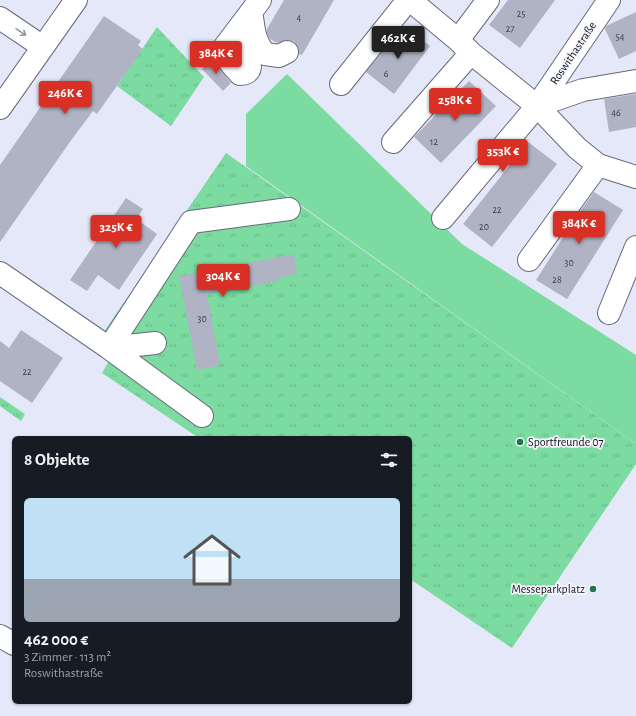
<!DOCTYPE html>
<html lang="de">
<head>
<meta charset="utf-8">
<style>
	body { margin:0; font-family:"Alegreya Sans",sans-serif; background:#242831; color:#f1f3f6; height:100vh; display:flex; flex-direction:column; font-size:15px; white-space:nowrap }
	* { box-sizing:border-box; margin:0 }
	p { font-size:13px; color:#9ea1a6 }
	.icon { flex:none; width:22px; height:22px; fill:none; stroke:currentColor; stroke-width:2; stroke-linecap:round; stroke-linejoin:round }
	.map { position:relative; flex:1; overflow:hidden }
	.side { position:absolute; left:12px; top:436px; width:400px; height:268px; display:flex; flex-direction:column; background:#171b24; border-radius:6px; box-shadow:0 1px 3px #0004 }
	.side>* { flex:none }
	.price { position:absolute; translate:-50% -34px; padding:0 9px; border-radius:4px; background:#d93025; color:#fff; font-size:13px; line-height:26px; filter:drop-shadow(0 1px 2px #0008) }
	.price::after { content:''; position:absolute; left:50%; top:24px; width:12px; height:9px; margin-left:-6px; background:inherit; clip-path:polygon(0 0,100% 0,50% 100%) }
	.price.active { background:#222; color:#fff }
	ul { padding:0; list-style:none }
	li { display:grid; align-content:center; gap:8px; height:212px; padding:0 12px }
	li span { display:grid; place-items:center; height:124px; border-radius:6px; color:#555 }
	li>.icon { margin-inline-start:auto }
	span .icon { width:72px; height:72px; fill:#fffc; stroke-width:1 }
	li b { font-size:17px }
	h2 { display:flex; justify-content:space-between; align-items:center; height:48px; padding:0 12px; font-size:17px }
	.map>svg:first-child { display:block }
</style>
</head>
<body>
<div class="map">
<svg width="636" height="716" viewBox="0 0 636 716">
	<defs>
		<pattern id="park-tufts" width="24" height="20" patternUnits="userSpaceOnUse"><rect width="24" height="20" fill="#7bdba0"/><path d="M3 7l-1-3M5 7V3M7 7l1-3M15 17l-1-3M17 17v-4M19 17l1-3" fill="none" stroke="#69bb89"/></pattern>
	</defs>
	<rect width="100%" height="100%" fill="#e5e8f9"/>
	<!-- grass -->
	<path fill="#7bdba0" d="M287 74 462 244 636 355V444L246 166V114Z"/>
	<!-- park -->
	<path fill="url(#park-tufts)" d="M157 27 204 77 171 126 117 86Z
		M226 153 636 444V464L512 648 410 579V438H199L102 373 110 359 99 339Z
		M0 397 25 414 21 421 0 406Z"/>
	<!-- building -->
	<path fill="#b0b3c3" d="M284 0H334L302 55 299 54 298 47 294 41 287 40 277 43 270 39 267 33V29Z
		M508 0H555L520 48 489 25Z
		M636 12V51L619 59 605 29 606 26Z
		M104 16 141 41 138 45 143 49 97 114 93 111 72 139 0 242V165Z
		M403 26 430 46 394 94 366 72Z
		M213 58 220 70 231 83 223 91 202 69Z
		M469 81 496 106 441 163 414 137Z
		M636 94V127L609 132 604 99Z
		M528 142 557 164 492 247 463 224Z
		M594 192 623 210 567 299 536 280 576 217Z
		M126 198 143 209 136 219 157 234 119 290 98 275 87 291 70 280Z
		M294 254 297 274 277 278 278 281 207 294 220 365 197 370 179 276Z
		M21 330 63 358 32 403 0 381V341L9 348Z"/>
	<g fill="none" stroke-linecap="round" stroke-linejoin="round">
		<!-- minor casing -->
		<g stroke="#676a78" stroke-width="24">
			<path id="minor" d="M410 0 458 40 471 53 537 106 577 148 598 165 636 177
				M252 17C254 32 255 42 265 54L279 56 287 52
				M0 18 43 47
				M241 26C242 35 241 48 244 56 246 60 250 62 250 67 249 73 244 74 240 74 233 66 226 60 223 49L260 0
				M458 40 488 0
				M341 84 408 0
				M537 106 583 90 636 81
				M0 108 76 0
				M393 142 471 53
				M443 218 537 106 609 0
				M529 260 598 165
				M0 273 109 348 202 416
				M609 313 636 247
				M109 348 191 222 289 209
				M109 348 155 343
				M0 636 14 644"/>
		</g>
		<!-- minor -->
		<use href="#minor" stroke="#fff" stroke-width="22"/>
	</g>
	<!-- one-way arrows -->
	<defs><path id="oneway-shaft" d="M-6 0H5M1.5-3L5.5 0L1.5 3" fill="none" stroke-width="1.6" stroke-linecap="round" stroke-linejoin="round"/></defs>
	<use stroke="#949597" href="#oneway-shaft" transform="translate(21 32) rotate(34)"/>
	<!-- markers -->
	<g fill="#207548" stroke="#f5f6fd" stroke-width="1.5">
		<circle cx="520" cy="442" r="4"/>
		<circle cx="593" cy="589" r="4"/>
	</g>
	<g text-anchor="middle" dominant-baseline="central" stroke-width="3.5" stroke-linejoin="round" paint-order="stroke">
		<!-- number labels -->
		<g font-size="10" fill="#393b43">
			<text x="521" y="14">25</text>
			<text x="299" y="18">4</text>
			<text x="510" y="29">27</text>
			<text x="620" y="37">54</text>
			<text x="386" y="74">6</text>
			<text x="616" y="113">46</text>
			<text x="434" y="142">12</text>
			<text x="497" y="210">22</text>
			<text x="484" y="227">20</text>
			<text x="569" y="263">30</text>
			<text x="557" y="280">28</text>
			<text x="202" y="319">30</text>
			<text x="27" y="372">22</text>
		</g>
		<!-- street labels -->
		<g font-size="12" fill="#111318" stroke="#f5f6fd">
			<text transform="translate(573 53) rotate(-56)">Roswithastraße</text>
		</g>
		<!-- poi labels -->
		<g font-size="12" fill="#111318" stroke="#f5f6fd" text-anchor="start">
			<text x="528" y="442">Sportfreunde 07</text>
			<text x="585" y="589" text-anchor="end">Messeparkplatz</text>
		</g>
	</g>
</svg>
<b class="price active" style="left:398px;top:60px">462K €</b>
<b class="price" style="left:216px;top:75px">384K €</b>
<b class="price" style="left:65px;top:115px">246K €</b>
<b class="price" style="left:455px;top:122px">258K €</b>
<b class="price" style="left:503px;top:173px">353K €</b>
<b class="price" style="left:579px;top:245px">384K €</b>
<b class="price" style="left:116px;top:249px">325K €</b>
<b class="price" style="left:223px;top:298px">304K €</b>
<section class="side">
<h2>8 Objekte<svg class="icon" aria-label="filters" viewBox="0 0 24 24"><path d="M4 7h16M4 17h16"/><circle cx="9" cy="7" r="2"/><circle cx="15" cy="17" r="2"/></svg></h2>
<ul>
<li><span style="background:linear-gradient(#bfe0f5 65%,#9aa5b1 0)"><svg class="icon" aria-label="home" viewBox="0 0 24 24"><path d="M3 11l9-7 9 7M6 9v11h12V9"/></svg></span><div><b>462 000 €</b><p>3 Zimmer · 113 m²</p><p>Roswithastraße</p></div></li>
</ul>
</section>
</div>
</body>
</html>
